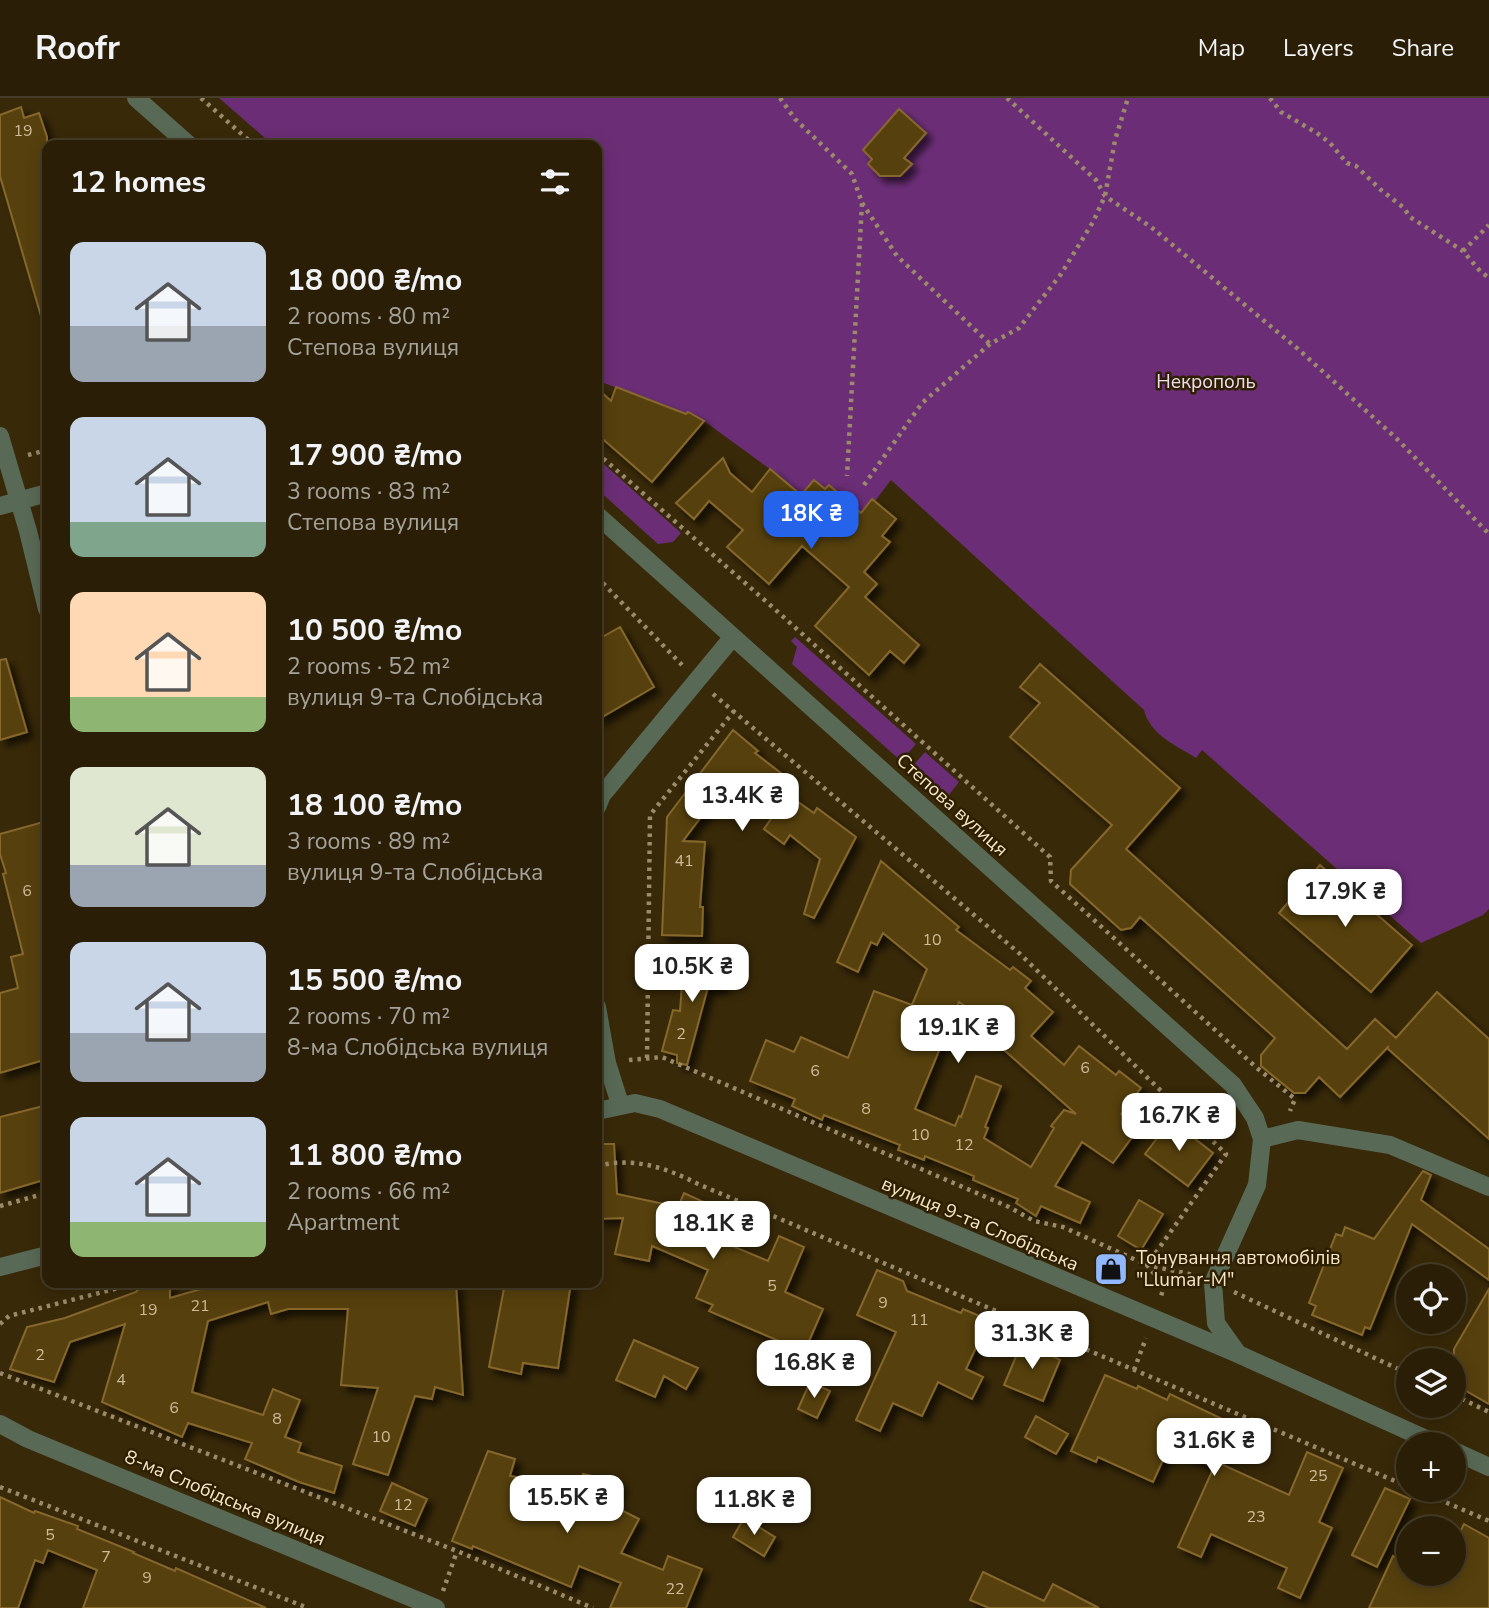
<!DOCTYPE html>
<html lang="en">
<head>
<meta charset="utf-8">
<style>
	body { margin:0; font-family:"Nunito Sans",sans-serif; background:#322710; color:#f1f3f6; height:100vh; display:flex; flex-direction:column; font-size:26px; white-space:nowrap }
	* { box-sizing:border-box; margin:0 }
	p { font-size:23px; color:#a5a29b }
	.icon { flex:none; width:38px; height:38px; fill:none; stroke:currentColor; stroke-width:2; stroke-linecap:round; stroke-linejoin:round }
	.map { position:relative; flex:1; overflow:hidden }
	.drawer { position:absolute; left:42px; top:42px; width:560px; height:1148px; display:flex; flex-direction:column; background:#2a1f06; border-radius:14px; box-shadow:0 4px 18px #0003,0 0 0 2px #463d28 }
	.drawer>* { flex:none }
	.controls { position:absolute; left:1396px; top:1166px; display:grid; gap:14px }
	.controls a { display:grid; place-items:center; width:70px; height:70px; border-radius:50%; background:#2a1f06; box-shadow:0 4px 18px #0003,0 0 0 2px #463d28; font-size:35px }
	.price { position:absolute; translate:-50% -60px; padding:0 16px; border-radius:14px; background:#fff; color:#222; font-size:23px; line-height:46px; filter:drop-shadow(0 2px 4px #0008) }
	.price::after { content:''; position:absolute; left:50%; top:42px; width:21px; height:16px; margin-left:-10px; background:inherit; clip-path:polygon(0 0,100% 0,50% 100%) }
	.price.selected { background:#2563eb; color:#fff }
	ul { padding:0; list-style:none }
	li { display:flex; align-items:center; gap:21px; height:175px; padding:0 28px }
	li span { display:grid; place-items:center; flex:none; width:196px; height:140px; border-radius:14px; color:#555 }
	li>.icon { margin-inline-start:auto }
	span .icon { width:84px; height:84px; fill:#fffc; stroke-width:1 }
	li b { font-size:30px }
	h2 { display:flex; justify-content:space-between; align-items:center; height:84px; padding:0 28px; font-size:30px }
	header { display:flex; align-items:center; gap:42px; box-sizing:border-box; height:98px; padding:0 35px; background:#2a1f06; border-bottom:2px solid #463d28 }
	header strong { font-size:33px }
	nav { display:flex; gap:38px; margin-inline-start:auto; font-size:24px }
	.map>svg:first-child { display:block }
</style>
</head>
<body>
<header>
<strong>Roofr</strong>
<nav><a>Map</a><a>Layers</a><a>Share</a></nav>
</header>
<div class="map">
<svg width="1489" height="1510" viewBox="0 0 1489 1510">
	<defs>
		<filter id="shadow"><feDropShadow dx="6" dy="6" stdDeviation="3.5" flood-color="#0009"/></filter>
	</defs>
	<rect width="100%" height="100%" fill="#382908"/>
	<!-- green -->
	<path fill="#6b2e76" d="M219 0H1489V811L1483 817 1421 845 1202 652 1196 660C1176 647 1150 637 1144 612L891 382 875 403 872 401 860 415 829 387 783 419 770 371 704 323 688 314 686 316 604 285 597 294V47H273Z
		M597 360 681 435 673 444 658 446 597 391Z
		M795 539 916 646 901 663 792 566 797 549 791 543Z
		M925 654 959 684 945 702 910 671Z"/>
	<!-- building -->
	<path fill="#574011" stroke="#86672c" stroke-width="2" fill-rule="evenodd" filter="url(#shadow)" d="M21 9 24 20 39 15 47 39V217L41 218 0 78V17Z
		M899 11 926 35 904 60 912 66 900 78H880L868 66 872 61 863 52Z
		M616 289 686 316 688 314 704 323 652 384 597 336V290L611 303Z
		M723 360 730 375 752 394 770 371 801 397 814 382 825 391 829 387 861 415 872 401 896 421 882 438 890 444 864 474 877 486 865 499 919 547 904 565 890 553 869 577 815 528 849 489 802 448 769 486 727 449 743 432 709 403 694 421 676 405Z
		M620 529 654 589 597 622V542Z
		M6 561 27 634 0 642V562Z
		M1040 566 1180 690 1126 751 1347 951 1375 921 1396 940 1437 894 1489 941V1041L1387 950 1389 948 1340 999 1319 979 1305 995H1294L1261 968V957L1275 940 1140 819 1131 830 1121 832 1070 786 1071 772 1112 727 1010 639 1040 605 1020 589Z
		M733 632 758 653 755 655 786 679 778 690 814 715 817 710 856 739 814 820 804 816 820 761 790 737 784 746 764 731 775 715 732 683 722 696 720 694 683 743 705 744 700 809H703L702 838 662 837 667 719Z
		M47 723V961L0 975V895L18 890 11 859 23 856 3 776 6 775 0 756V736Z
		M881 763 959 829 956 832 1010 872 1013 869 1031 883 1025 890 1053 914 1031 938 1064 967 1079 948 1116 977 1119 973 1141 990 1121 1016 1139 1030 1113 1065 1082 1044 1055 1088 1090 1104 1080 1125 1041 1108 1036 1118 1016 1105 1018 1101 973 1082 974 1078 925 1058 924 1062 898 1052 900 1047 824 1017 822 1022 792 1008 795 1001 750 983 766 942 794 954 801 939 848 960 874 893 912 907 927 871 883 835 877 847 871 844 858 874 837 864ZM959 904 1002 935 995 944 1076 1016 1064 1012 1051 1028 1054 1030 1031 1069 984 1040 988 1030 985 1029 1001 988 976 978 961 1019 959 1018 955 1028 915 1011Z
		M1320 767 1412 847 1371 894 1279 815Z
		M684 858 723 860 721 890 708 889 687 967 677 965V957L662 953 673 912 680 913Z
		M47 1007V1081L0 1095V1019Z
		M1171 1022 1213 1055 1188 1088 1145 1056Z
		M597 1046H614L617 1096 678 1109 684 1095 719 1111 715 1121 721 1124 713 1140 768 1163 779 1138 804 1149 785 1194 823 1211 799 1266 773 1255 779 1243 709 1213 713 1207 696 1200 708 1172 652 1148 649 1163 615 1156 623 1120 597 1121Z
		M1423 1073 1431 1077 1421 1102 1489 1151V1182L1412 1126 1370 1231 1365 1229 1362 1237 1312 1217 1316 1208 1309 1205 1336 1136 1342 1138 1345 1129 1374 1141Z
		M1139 1102 1163 1116 1141 1152 1118 1138Z
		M877 1172 903 1183 907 1193 961 1215 963 1211 989 1222 966 1271 983 1279 972 1301 938 1284 922 1318 893 1305 880 1333 856 1322 896 1234 857 1217Z
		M222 1185H456L463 1297 435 1289 432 1301 415 1298 388 1377 353 1366 378 1290 341 1287 348 1211H288L271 1216 268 1204 208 1223 192 1294 263 1317 273 1291 300 1302 285 1339 301 1345 298 1354 342 1368 334 1395 299 1384 245 1361 252 1345 188 1325 182 1339 102 1304 125 1226 70 1244 54 1284 10 1271 27 1229 65 1220 136 1194 141 1188 170 1187V1200Z
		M505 1185 544 1190 545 1185H571L558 1270 523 1265 521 1276 489 1269Z
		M1489 1191V1306L1454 1286V1251Z
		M634 1242 698 1270 686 1291 664 1278 655 1299 616 1282Z
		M1023 1242 1060 1262 1043 1303 1004 1287Z
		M1105 1277 1137 1291 1138 1288 1167 1302 1170 1296 1237 1328 1221 1366 1289 1397 1307 1354 1343 1370 1319 1424 1332 1430 1300 1500 1278 1490 1287 1470 1211 1436 1201 1459 1178 1449 1214 1369 1169 1349 1153 1384 1098 1359 1096 1364 1071 1353Z
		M810 1284 830 1293 817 1320 798 1311Z
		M1036 1318 1068 1336 1056 1356 1025 1339Z
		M488 1353 515 1361 510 1378 581 1390 583 1376 620 1384 615 1409 639 1421 621 1455 663 1472 668 1458 702 1471 686 1510H610L621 1485 579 1468 571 1489 473 1448 472 1451 452 1443Z
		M392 1385 427 1401 415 1428 380 1413Z
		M1385 1390 1410 1401 1377 1469 1352 1457Z
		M0 1399 34 1415 35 1413 78 1428 77 1431 134 1454 133 1455 175 1473 176 1470 266 1510H83L97 1472 48 1452 43 1465 35 1462 18 1510H0Z
		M744 1420 775 1439 764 1458 733 1439Z
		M1464 1426 1489 1440V1510H1369L1393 1458 1409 1465V1475H1454V1445Z
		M983 1474 1044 1503 1053 1486 1099 1510H989L970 1502Z"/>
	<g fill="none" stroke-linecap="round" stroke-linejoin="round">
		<!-- path -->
		<path stroke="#9b8b6c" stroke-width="4.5" stroke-dasharray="3.5 5" stroke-linecap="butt" d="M201 0 254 47
			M780 0 795 21 852 76 862 105 847 378
			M1007 0 1096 82 1105 98 1151 129 1298 251 1397 341 1489 436
			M1270 0 1281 14 1317 35 1330 45 1347 65 1356 68 1381 92 1404 110 1410 119 1463 153 1480 173 1489 180
			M862 105 897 158 990 246
			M1463 153 1489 127
			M597 355 769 506 1050 759 1051 783 1257 970 1295 1001 1290 1013
			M28 357 47 352
			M864 387 922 305 990 246 1019 230 1061 176 1093 124 1105 98 1115 42 1128 0
			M597 479 682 567
			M713 596 1019 855 1226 1056 1147 1167 1194 1177
			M647 960 650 717 734 613
			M629 962 662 959 1009 1109 1034 1123 1063 1129 1147 1167 1164 1188 1160 1202
			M597 1068C633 1059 665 1069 698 1086L1409 1389
			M0 1108 47 1095
			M1234 1194 1409 1276
			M0 1226 9 1218 138 1185
			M1134 1272 1146 1240
			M0 1275 457 1453 593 1510
			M1454 1297 1489 1314
			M0 1389 308 1510
			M1415 1391 1489 1423
			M443 1493 457 1453"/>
		<!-- minor -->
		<path stroke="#586a56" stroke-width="18" d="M136 0 189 47
			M0 338 28 433 47 511
			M0 408 47 395
			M597 417 1233 987 1255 1020 1262 1041 1257 1087 1213 1185 1216 1225 1238 1256
			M597 709 602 697 732 540
			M597 909 607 965 620 1006
			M597 1013 635 1005 660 1011 1238 1256 1437 1346
			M1262 1041 1298 1032 1390 1047 1489 1089
			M0 1169 47 1157
			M0 1326 28 1341 436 1510
			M1454 1353 1489 1369"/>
	</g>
	<!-- icons -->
	<defs>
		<g id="shop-square" transform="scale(1.75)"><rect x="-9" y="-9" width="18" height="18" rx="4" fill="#91b8fd" stroke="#2e1f00"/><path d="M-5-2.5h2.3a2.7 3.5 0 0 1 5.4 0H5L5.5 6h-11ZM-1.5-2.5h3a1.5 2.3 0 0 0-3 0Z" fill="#111"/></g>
	</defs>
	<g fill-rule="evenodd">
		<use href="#shop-square" x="1111" y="1171"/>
	</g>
	<g text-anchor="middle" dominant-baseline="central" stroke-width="5" stroke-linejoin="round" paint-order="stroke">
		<!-- number labels -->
		<g font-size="16" fill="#cebc9a">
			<text x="23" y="33">19</text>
			<text x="684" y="763">41</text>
			<text x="27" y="793">6</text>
			<text x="932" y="842">10</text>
			<text x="681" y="936">2</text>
			<text x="1085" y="970">6</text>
			<text x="815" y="973">6</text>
			<text x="866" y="1011">8</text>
			<text x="920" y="1037">10</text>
			<text x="964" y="1047">12</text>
			<text x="772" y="1188">5</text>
			<text x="883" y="1205">9</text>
			<text x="200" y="1208">21</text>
			<text x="148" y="1212">19</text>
			<text x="919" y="1222">11</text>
			<text x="40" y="1257">2</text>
			<text x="121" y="1282">4</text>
			<text x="174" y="1310">6</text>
			<text x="277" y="1321">8</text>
			<text x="381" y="1339">10</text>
			<text x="1318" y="1378">25</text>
			<text x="403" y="1407">12</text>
			<text x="1256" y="1419">23</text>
			<text x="50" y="1437">5</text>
			<text x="106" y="1459">7</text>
			<text x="147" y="1480">9</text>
			<text x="675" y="1491">22</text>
		</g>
		<!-- park labels -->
		<g font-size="19" fill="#efdbf2" stroke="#2e1f00">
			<text x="1206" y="284">Некрополь</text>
		</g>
		<!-- street labels -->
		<g font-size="19" fill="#f6e5c8" stroke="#2e1f00">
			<text transform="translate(952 707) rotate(42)">Степова вулиця</text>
			<text transform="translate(980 1126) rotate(23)">вулиця 9-та Слобідська</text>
			<text transform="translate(225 1400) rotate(23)">8-ма Слобідська вулиця</text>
		</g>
		<!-- poi labels -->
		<g font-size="19" fill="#f6e5c8" stroke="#2e1f00" text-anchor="start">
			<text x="1136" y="1160">Тонування автомобілів<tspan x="1136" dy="22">"Llumar-M"</tspan></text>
		</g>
	</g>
</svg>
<div class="controls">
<a><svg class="icon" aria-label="locate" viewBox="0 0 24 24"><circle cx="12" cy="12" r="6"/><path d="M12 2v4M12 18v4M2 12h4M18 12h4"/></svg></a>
<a><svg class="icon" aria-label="layers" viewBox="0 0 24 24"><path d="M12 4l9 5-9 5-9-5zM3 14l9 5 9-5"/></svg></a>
<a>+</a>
<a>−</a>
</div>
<b class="price selected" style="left:811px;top:453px">18K ₴</b>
<b class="price" style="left:742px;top:735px">13.4K ₴</b>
<b class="price" style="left:1345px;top:831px">17.9K ₴</b>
<b class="price" style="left:692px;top:906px">10.5K ₴</b>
<b class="price" style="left:958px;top:967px">19.1K ₴</b>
<b class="price" style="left:1179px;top:1055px">16.7K ₴</b>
<b class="price" style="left:713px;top:1163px">18.1K ₴</b>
<b class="price" style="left:1032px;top:1273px">31.3K ₴</b>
<b class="price" style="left:814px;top:1302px">16.8K ₴</b>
<b class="price" style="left:1214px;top:1380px">31.6K ₴</b>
<b class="price" style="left:567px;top:1437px">15.5K ₴</b>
<b class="price" style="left:754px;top:1439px">11.8K ₴</b>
<section class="drawer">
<h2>12 homes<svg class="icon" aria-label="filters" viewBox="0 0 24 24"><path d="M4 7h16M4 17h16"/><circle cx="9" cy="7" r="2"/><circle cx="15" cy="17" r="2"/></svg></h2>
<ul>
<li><span style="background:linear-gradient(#c9d6e8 60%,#9aa5b1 0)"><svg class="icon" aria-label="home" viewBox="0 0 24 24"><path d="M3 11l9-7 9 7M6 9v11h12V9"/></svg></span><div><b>18 000 ₴/mo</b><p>2 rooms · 80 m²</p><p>Степова вулиця</p></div></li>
<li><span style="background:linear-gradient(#c9d6e8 75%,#7fa58c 0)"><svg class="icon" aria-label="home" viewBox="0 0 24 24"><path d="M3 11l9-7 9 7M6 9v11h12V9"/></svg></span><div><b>17 900 ₴/mo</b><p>3 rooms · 83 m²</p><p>Степова вулиця</p></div></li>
<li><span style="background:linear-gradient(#ffd9b3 75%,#8fb573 0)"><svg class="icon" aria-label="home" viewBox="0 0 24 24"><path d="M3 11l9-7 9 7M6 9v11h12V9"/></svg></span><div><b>10 500 ₴/mo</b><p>2 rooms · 52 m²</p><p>вулиця 9-та Слобідська</p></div></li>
<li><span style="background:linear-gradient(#dfe7d0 70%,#9aa5b1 0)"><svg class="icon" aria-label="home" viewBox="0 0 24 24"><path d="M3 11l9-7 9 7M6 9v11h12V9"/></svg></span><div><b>18 100 ₴/mo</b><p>3 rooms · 89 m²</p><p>вулиця 9-та Слобідська</p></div></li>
<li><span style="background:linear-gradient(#c9d6e8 65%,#9aa5b1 0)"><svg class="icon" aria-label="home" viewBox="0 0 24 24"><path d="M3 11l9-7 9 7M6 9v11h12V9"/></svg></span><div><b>15 500 ₴/mo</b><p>2 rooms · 70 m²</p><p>8-ма Слобідська вулиця</p></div></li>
<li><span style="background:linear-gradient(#c9d6e8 75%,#8fb573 0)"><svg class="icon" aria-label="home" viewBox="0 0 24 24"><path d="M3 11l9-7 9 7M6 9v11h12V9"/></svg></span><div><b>11 800 ₴/mo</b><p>2 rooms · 66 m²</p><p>Apartment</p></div></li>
</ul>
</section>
</div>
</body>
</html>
